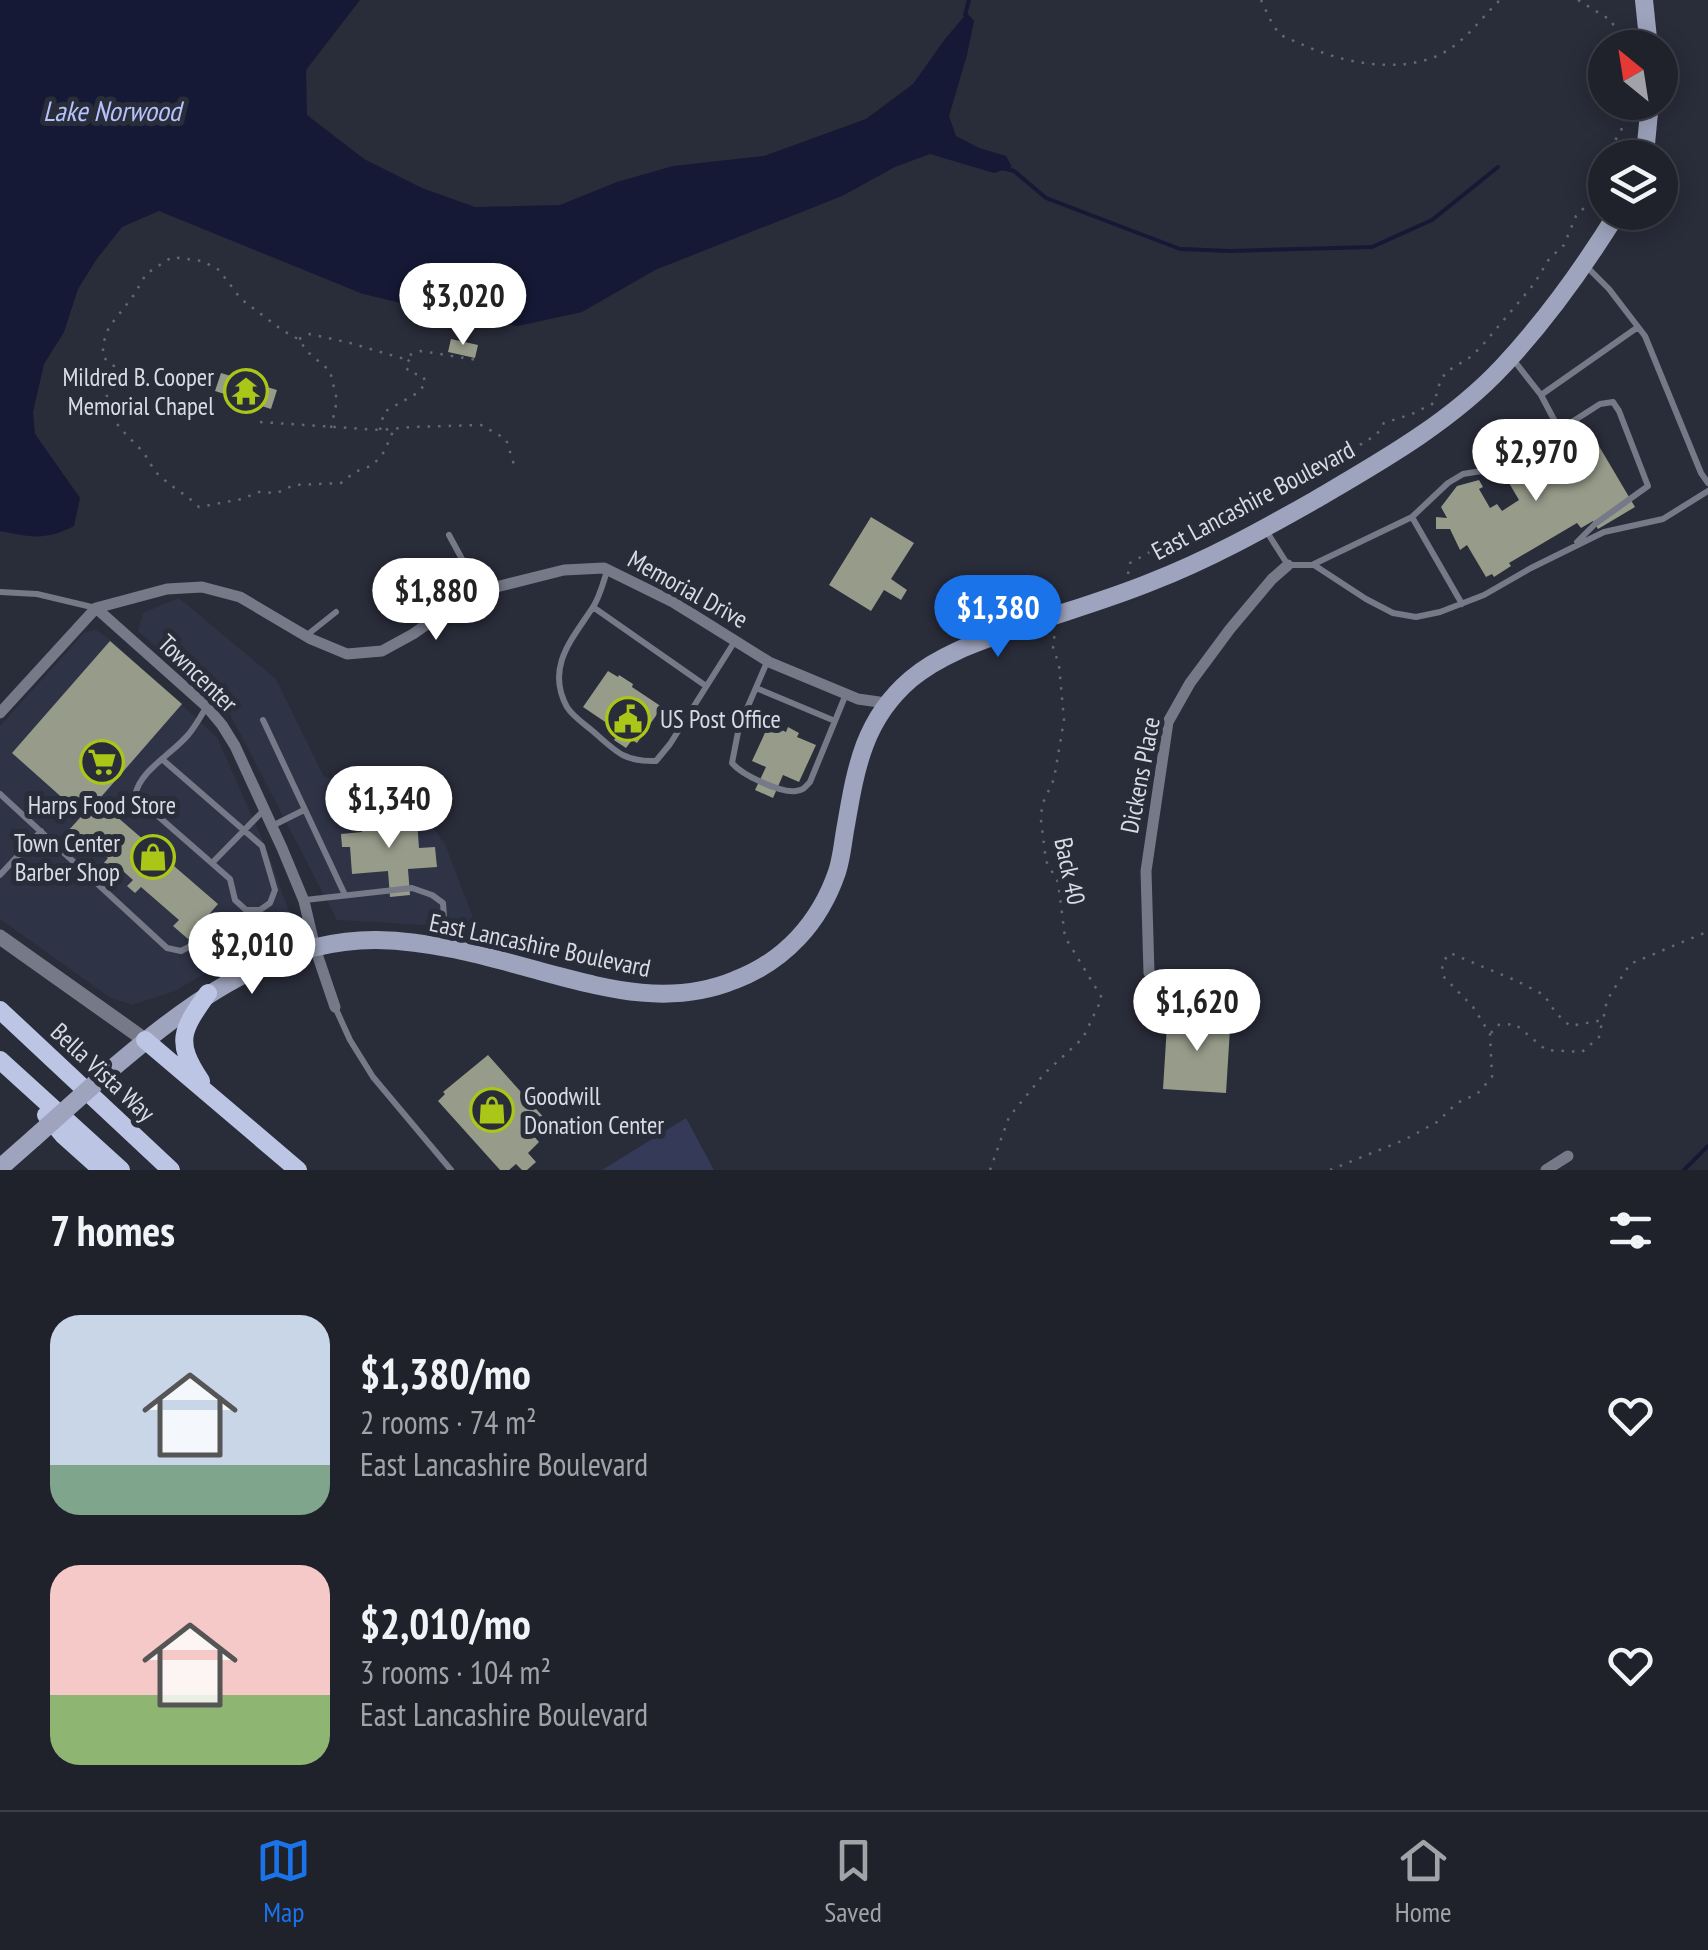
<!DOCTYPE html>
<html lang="en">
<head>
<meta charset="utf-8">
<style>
	body { margin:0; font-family:"PT Sans Narrow",sans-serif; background:#272933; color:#f1f3f6; height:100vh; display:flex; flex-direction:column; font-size:38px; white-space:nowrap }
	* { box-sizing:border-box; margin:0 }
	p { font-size:32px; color:#a1a3a9 }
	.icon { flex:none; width:55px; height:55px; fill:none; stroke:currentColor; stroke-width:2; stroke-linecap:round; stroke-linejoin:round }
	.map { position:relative; height:1170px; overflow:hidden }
	.sheet { display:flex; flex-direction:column; background:#1f212b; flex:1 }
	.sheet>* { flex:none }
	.needle { width:65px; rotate:330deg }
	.buttons { position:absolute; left:1588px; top:30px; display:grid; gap:20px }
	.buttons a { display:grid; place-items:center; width:90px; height:90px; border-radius:50%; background:#1f212b; box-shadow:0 5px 25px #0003,0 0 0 2px #3c3e47; font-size:50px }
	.price { position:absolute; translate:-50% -85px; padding:0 22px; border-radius:35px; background:#fff; color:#222; font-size:32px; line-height:65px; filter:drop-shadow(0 2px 5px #0008) }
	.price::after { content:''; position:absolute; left:50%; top:60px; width:30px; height:22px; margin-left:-15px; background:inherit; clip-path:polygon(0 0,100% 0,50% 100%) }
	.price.current { background:#1a73e8; color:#fff }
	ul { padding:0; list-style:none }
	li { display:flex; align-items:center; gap:30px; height:250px; padding:0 50px }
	li span { display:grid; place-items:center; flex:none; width:280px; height:200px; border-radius:30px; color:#555 }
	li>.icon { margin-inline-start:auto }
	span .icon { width:120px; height:120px; fill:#fffc; stroke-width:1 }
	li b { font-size:42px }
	h2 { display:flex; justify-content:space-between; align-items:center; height:120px; padding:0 50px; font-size:42px }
	.tabs { display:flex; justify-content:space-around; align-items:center; height:140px; border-top:2px solid #3c3e47; background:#1f212b; font-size:28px; color:#a1a3a9 }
	.tabs a { display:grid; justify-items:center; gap:5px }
	.tabs .current { color:#1a73e8 }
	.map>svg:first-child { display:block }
</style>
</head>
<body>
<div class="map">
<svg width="1708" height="1170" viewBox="0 0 1708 1170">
	<rect width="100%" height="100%" fill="#292c39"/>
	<!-- built -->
	<path fill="#2f3346" d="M179 598 276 679 324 777 403 787 445 844 477 928 337 920 231 716 209 692 138 631 143 613Z
		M95 629 113 642 217 737 267 850 296 931 254 945 175 991 132 1005 109 997 0 919V726L84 633Z"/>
	<!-- green -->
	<path fill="#343a58" d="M686 1118 714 1170H602Z"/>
	<!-- water -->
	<path fill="#151935" d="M0 0H360L306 70 307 115 364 159 422 188 475 207 560 205 617 182 673 166 764 156 866 119 913 84 945 39 967 13 974 21 967 55 949 116 956 136 979 148 1006 156 1012 167 994 173 930 154 895 167 842 196 655 270 582 312 518 326 465 318 363 294 159 211 122 227 96 260 78 289 64 332 44 364 33 412 35 434 80 498 74 526C45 541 31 537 0 531Z"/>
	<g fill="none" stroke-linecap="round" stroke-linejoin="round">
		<!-- stream -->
		<path stroke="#151935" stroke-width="4" d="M965 15 969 0
			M1002 168 1014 171 1046 198 1180 249 1230 251 1372 247 1432 220 1498 167
			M1684 1170 1708 1146"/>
	</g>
	<!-- building -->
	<path fill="#969b8a" d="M451 339 478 345 475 358 448 352Z
		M221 373 277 390 271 409 215 391Z
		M1593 436 1635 507 1598 529 1593 521 1581 528 1577 523 1509 563 1511 566 1494 577 1492 574 1486 577 1467 545 1460 550 1450 529H1436V517L1447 518 1441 507 1457 486 1479 480 1483 487 1479 489 1490 508 1497 504 1502 511 1519 500 1496 461 1507 455 1516 471 1556 447 1559 453 1570 440 1586 437 1588 439Z
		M871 517 914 543 891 579 907 590 901 600 884 590 871 611 829 585Z
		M110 641 182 704 101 797 104 800 101 803 218 904 188 939 173 926 179 920 141 887 135 893 127 886 133 880 114 863 109 870 103 864 108 858 85 838 81 842 68 831 87 810 81 805 76 810 12 753Z
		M608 671 618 677 619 675 633 684 632 687 662 707 637 743 632 740 626 748 614 740 620 732 583 707Z
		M769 724 786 732 788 727 799 733 797 737 816 745 799 782 783 775 773 798 755 790 766 767 752 761Z
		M399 815 400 821 417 820 419 848 435 847 437 867 408 869 410 895 390 897 388 871 352 874 350 847H342L341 834 362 832 361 819Z
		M1185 1006 1213 1007 1212 1028 1230 1029 1226 1093 1163 1089 1167 1025 1184 1026Z
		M488 1055 546 1120 531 1133 539 1142 528 1153 536 1162 527 1170H522L516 1164 509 1170H500L438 1101 445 1094 443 1092Z"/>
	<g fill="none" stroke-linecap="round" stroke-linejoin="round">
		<!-- path -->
		<path stroke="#656873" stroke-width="2.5" stroke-dasharray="2.5 8" stroke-linecap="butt" d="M1261 0C1266 10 1272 26 1280 34 1285 38 1295 41 1301 44 1341 62 1394 74 1437 56 1464 44 1479 20 1500 0
			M1578 0 1612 21 1620 48
			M1606 158C1609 146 1612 145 1618 136 1625 126 1624 114 1624 102
			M299 339 310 334 350 343 401 358 421 351 477 360
			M260 422 380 430 412 427 481 425 506 439 515 468
			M331 428 337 400 330 371 309 353 298 339 282 330 241 299 219 270 202 261 172 257 146 274 134 295 109 327 103 344V357L114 366C111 377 106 386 107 398 108 421 128 435 142 451 149 459 152 470 161 477 173 488 187 495 199 507L242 499 259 492 277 493 294 485 341 483 355 472 373 465 384 452 394 429
			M380 430 384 412 419 392 426 382 422 375 410 373 405 366 411 357
			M1128 574 1130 563 1168 542 1186 537 1223 512 1269 491 1279 480 1292 472 1314 463 1325 453 1362 444 1377 434 1384 423 1412 414 1434 403 1440 382 1446 372 1469 358 1481 347 1534 284 1549 259 1564 245 1576 216 1584 208 1594 205 1605 196
			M1491 1033 1497 1025 1515 1024 1546 1050 1582 1052 1599 1037 1602 1022
			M990 1170 1009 1117 1044 1074 1083 1038 1102 998 1065 937 1058 882 1046 861 1041 820 1042 805 1054 779 1064 720 1059 665 1052 644 1055 635 1060 631
			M1330 1170 1404 1140 1437 1122 1457 1103 1477 1094 1492 1077 1490 1034 1473 1007 1443 976 1442 963 1450 953 1517 981 1544 995 1556 1013 1570 1026 1603 1020 1607 1000 1630 964 1704 933 1708 929"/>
		<!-- service -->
		<path stroke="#757988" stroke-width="6" d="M1585 265 1609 289 1645 336 1701 473 1708 483
			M1512 358 1541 395 1638 327
			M1541 395 1560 431
			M1412 517 1448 483 1463 474 1500 468 1600 404 1613 402 1619 411 1648 486 1595 524 1577 542
			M1265 529 1288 565H1314L1366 599 1393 613 1416 617 1440 612 1484 595 1531 568 1604 532 1663 519 1708 491
			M449 535 462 559 474 595
			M1314 564 1412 517 1462 604
			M607 571C603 583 600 596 593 607 573 638 545 667 567 707 573 717 586 725 595 733 617 753 626 762 656 761L670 744 735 641
			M0 592 37 594 96 608
			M593 607 706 686
			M307 635 336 612
			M767 662 739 727 732 763C742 775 780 793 796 791 804 790 804 788 810 782L846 694
			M756 688 835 721
			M263 720 345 895
			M163 760 262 846 275 890 270 903 260 910H246L235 900 230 879 135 796C139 771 172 754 188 735 195 727 200 717 206 708
			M0 794 167 948 181 951 224 929 232 931 250 970
			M272 826 304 810
			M213 862 264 810
			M0 875 41 831
			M305 900 412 888 432 895 443 903 446 947
			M335 1007 350 1040 373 1077 451 1170
			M1147 1020 1149 973 1231 975"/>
		<!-- minor -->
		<path stroke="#757988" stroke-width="11" d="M96 608 207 707 222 725 235 746 282 848 304 901 315 948 335 1007
			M0 713 96 608 167 589 202 587 240 597 311 639 347 654 382 651 413 634 447 610 484 590 564 570 604 568 673 602 769 662 858 699 886 703
			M1149 973 1146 871 1168 722 1190 683 1230 629 1272 579 1288 565
			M1546 1170 1568 1156"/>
		<!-- tertiary -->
		<path stroke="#757988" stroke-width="15" d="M0 937 145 1040"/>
		<!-- secondary -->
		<path stroke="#9ea4bd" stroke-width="18" d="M1644 0 1649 48
			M1641 158 1646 144 1650 102
			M100 1079C178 1012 267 939 377 940 436 941 492 958 547 973 611 990 672 1006 735 980 785 961 820 922 837 872 842 857 843 840 846 825 856 767 864 719 911 679 941 654 978 642 1015 629 1060 613 1107 600 1151 582 1208 560 1262 530 1315 500 1380 462 1451 422 1503 366 1547 319 1584 267 1618 212
			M0 1168 34 1138"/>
		<!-- primary -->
		<path stroke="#bdc5e5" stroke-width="18" d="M0 1010 171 1170
			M145 1040 298 1170
			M0 1060 121 1170
			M201 1081C174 1041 182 1030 208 993
			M46 1115 63 1135 102 1170"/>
		<!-- secondary-bridge -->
		<path stroke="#9ea4bd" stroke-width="18" d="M34 1138 100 1079"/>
	</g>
	<!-- icons -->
	<defs>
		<g id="temple-ring" transform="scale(2.25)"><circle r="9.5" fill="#292c39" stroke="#aac718" stroke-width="1.5"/><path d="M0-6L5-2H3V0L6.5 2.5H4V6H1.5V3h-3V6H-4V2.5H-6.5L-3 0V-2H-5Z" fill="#aac718"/></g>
		<g id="civic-ring" transform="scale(2.25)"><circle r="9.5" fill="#292c39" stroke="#aac718" stroke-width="1.5"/><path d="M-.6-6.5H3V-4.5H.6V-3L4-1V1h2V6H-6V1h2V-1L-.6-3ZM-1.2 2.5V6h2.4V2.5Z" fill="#aac718"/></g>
		<g id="supermarket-ring" transform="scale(2.25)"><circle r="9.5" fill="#292c39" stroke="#aac718" stroke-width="1.5"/><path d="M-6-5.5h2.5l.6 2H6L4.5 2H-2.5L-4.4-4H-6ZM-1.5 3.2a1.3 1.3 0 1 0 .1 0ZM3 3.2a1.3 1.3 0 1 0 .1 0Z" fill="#aac718"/></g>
		<g id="shop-ring" transform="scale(2.25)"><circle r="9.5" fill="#292c39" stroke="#aac718" stroke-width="1.5"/><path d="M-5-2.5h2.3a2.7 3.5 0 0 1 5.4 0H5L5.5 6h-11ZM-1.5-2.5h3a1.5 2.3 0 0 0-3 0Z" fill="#aac718"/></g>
	</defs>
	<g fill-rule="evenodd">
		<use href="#temple-ring" x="246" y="391"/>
		<use href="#civic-ring" x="628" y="719"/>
		<use href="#supermarket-ring" x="102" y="762"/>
		<use href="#shop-ring" x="153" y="857"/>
		<use href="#shop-ring" x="492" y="1110"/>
	</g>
	<g text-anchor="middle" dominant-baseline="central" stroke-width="10" stroke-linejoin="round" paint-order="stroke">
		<!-- poi labels -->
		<g font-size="25" fill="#d9dbe3" stroke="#292c39" text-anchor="end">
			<text x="214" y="377">Mildred B. Cooper<tspan x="214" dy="29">Memorial Chapel</tspan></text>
			<text x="660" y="719" text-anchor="start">US Post Office</text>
			<text x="102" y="805" text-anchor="middle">Harps Food Store</text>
			<text x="120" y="843">Town Center<tspan x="120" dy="29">Barber Shop</tspan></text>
			<text x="524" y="1096" text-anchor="start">Goodwill<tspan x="524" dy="29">Donation Center</tspan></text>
		</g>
		<!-- street labels -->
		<g font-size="25" fill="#d9dbe3" stroke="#292c39">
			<text transform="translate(1253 500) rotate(-28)">East Lancashire Boulevard</text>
			<text transform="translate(688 589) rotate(29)">Memorial Drive</text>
			<text transform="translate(198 673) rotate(44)">Towncenter</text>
			<text transform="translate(1140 775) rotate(-79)">Dickens Place</text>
			<text transform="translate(1070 871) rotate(78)">Back 40</text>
			<text transform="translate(540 945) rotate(12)">East Lancashire Boulevard</text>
			<text transform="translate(103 1072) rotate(43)">Bella Vista Way</text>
		</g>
		<!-- water labels -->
		<g font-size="28" font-style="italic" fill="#b5c2fd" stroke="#292c39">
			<text x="112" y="110">Lake Norwood</text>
		</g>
	</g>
</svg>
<div class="buttons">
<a><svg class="needle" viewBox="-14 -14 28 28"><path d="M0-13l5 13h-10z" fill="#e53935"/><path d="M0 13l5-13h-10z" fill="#a1a3a9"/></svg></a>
<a><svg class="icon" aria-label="layers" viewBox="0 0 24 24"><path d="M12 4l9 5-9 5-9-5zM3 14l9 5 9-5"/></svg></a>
</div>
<b class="price" style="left:463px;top:348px">$3,020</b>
<b class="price" style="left:1536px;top:504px">$2,970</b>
<b class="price" style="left:436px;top:643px">$1,880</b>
<b class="price current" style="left:998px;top:660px">$1,380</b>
<b class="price" style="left:389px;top:851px">$1,340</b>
<b class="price" style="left:252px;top:997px">$2,010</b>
<b class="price" style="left:1197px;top:1054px">$1,620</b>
</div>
<section class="sheet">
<h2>7 homes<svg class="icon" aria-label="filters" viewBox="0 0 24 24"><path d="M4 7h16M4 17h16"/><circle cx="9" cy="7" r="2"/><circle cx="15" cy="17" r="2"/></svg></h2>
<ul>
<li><span style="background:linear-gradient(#c9d6e8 75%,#7fa58c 0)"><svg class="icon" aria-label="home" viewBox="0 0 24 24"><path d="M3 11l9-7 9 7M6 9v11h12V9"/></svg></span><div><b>$1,380/mo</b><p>2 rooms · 74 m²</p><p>East Lancashire Boulevard</p></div><svg class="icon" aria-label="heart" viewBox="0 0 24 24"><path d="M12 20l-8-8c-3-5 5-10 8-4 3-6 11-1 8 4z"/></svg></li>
<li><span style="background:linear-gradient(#f6c9c9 65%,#8fb573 0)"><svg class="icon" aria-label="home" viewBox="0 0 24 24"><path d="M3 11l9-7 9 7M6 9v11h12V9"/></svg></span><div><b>$2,010/mo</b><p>3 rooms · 104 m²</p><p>East Lancashire Boulevard</p></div><svg class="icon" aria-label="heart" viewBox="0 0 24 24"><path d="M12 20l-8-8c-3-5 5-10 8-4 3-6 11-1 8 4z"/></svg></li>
</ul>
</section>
<nav class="tabs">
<a class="current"><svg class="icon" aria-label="map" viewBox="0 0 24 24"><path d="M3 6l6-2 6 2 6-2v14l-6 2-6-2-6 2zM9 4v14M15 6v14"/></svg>Map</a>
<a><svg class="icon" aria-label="saved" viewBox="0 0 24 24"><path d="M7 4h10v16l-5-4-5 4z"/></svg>Saved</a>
<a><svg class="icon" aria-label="home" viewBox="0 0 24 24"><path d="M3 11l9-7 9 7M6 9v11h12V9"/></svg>Home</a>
</nav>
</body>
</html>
